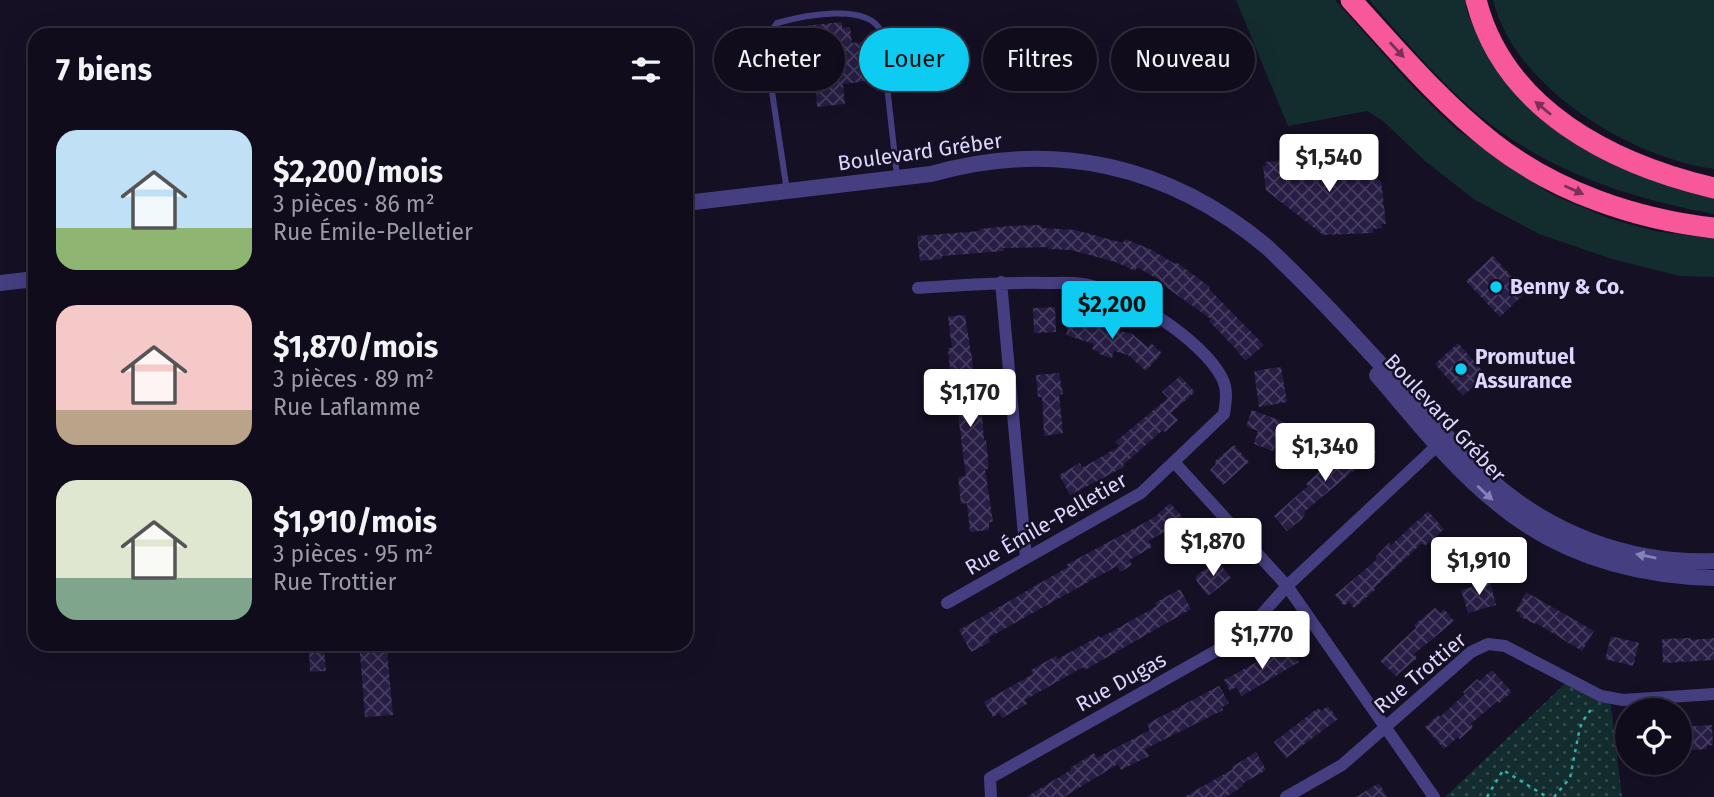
<!DOCTYPE html>
<html lang="fr">
<head>
<meta charset="utf-8">
<style>
	body { margin:0; font-family:"Fira Sans",sans-serif; background:#191524; color:#f1f3f6; height:100vh; display:flex; flex-direction:column; font-size:26px; white-space:nowrap }
	* { box-sizing:border-box; margin:0 }
	p { font-size:23px; color:#9c9ba3 }
	.icon { flex:none; width:38px; height:38px; fill:none; stroke:currentColor; stroke-width:2; stroke-linecap:round; stroke-linejoin:round }
	.map { position:relative; flex:1; overflow:hidden }
	.side { position:absolute; left:28px; top:28px; width:665px; height:623px; display:flex; flex-direction:column; background:#100c1b; border-radius:21px; box-shadow:0 7px 28px #0002,0 0 0 2px #302c3a }
	.side>* { flex:none }
	.banner { position:absolute; left:714px; top:28px; width:665px; height:63px; display:flex; gap:14px }
	.fabs { position:absolute; left:1615px; top:698px; display:grid; gap:14px }
	.fabs a { display:grid; place-items:center; width:77px; height:77px; border-radius:50%; background:#100c1b; box-shadow:0 7px 28px #0002,0 0 0 2px #302c3a; font-size:35px }
	.price { position:absolute; translate:-50% -60px; padding:0 16px; border-radius:7px; background:#fff; color:#222; font-size:23px; line-height:46px; filter:drop-shadow(0 2px 4px #0008) }
	.price::after { content:''; position:absolute; left:50%; top:42px; width:21px; height:16px; margin-left:-10px; background:inherit; clip-path:polygon(0 0,100% 0,50% 100%) }
	.price.active { background:#0ecbf1; color:#111 }
	ul { padding:0; list-style:none }
	li { display:flex; align-items:center; gap:21px; height:175px; padding:0 28px }
	li span { display:grid; place-items:center; flex:none; width:196px; height:140px; border-radius:21px; color:#555 }
	li>.icon { margin-inline-start:auto }
	span .icon { width:84px; height:84px; fill:#fffc; stroke-width:1 }
	li b { font-size:30px }
	h2 { display:flex; justify-content:space-between; align-items:center; height:84px; padding:0 28px; font-size:30px }
	.pill { padding:0 24px; border-radius:32px; background:#100c1b; box-shadow:0 7px 28px #0002,0 0 0 2px #302c3a; font-size:24px; line-height:63px }
	.pill.active { background:#0ecbf1; color:#111 }
	.map>svg:first-child { display:block }
</style>
</head>
<body>
<div class="map">
<svg width="1714" height="797" viewBox="0 0 1714 797">
	<defs>
		<pattern id="park-dots" width="8" height="8" patternUnits="userSpaceOnUse" patternTransform="scale(1.75)"><rect width="8" height="8" fill="#132d2e"/><path d="M2 2h.1M6 6h.1" fill="none" stroke="#354b4d" stroke-width="1.8" stroke-linecap="round"/></pattern>
		<pattern id="building-cross-hatch" width="8" height="8" patternUnits="userSpaceOnUse" patternTransform="scale(1.75)"><rect width="8" height="8" fill="#281d44"/><path d="M0 0l8 8M0 8l8-8" fill="none" stroke="#473d60"/></pattern>
	</defs>
	<rect width="100%" height="100%" fill="#151024"/>
	<!-- grass -->
	<path fill="#132d2e" d="M1236 0H1335L1414 88 1456 129 1551 194 1608 218 1654 231 1714 239V277L1680 276 1612 259 1539 234 1475 200 1425 161 1383 121 1367 111 1288 126Z
		M1369 0H1465L1468 15 1489 55 1520 96 1714 195V214C1635 199 1562 176 1497 129 1448 93 1409 45 1369 0Z
		M1493 0H1714V169C1630 158 1514 87 1493 0Z"/>
	<!-- park -->
	<path fill="url(#park-dots)" d="M1570 679 1610 698 1622 797H1445Z"/>
	<!-- building -->
	<path fill="url(#building-cross-hatch)" d="M842 22V28L850 27 852 43 872 41 876 80 843 84 845 104 817 107 816 87 782 91 777 52 797 50 796 32 804 31V26Z
		M1309 157 1310 164 1353 159 1381 181 1386 224H1381L1382 228 1373 229V233L1323 235 1266 190 1263 166H1266V162Z
		M1041 225 1042 228 1075 230 1123 243 1125 239 1152 250 1175 264 1176 262 1210 287 1209 289 1264 345 1245 361 1236 349 1209 321 1211 319 1163 285 1164 283 1137 267 1135 271 1116 262 1071 250 1048 249 1049 247 1003 248 1004 251 942 256V259L920 261 917 236 980 231 979 229 1010 226Z
		M1493 256 1526 292 1500 317 1466 281Z
		M1055 307 1056 332 1034 333 1033 308Z
		M1073 311 1094 318 1093 324 1132 334 1148 347 1151 343 1162 353 1146 371 1128 355 1114 351 1112 358 1099 354V352L1092 349 1094 344 1066 335Z
		M965 315 975 378 979 377 984 440H986L988 457V469H985L993 522H989V530L970 532 967 503 961 504 958 477 966 476 958 415 961 414 956 369 950 370 948 348H952L948 316Z
		M1458 343 1486 375 1463 396 1435 364Z
		M1281 367 1287 402 1259 407 1254 371Z
		M1059 373 1063 394 1059 395 1063 433 1044 436 1042 397H1038L1036 375Z
		M1180 376 1195 392 1171 413 1178 420 1165 432 1163 430 1156 436 1123 465 1124 467 1070 495 1059 475 1080 463 1082 468 1120 446 1115 442 1168 398 1162 392Z
		M1252 410 1284 422 1273 451 1254 444 1258 431 1246 426Z
		M1362 437 1376 452 1304 512 1305 513 1302 519 1287 531 1274 516 1308 486 1306 484 1325 466 1327 468Z
		M1234 445 1249 462 1223 485 1210 470 1216 464 1214 462Z
		M1170 503 1188 523 1173 539 1166 531 1148 541 1152 547 1129 560 1132 565 1120 572 1117 566 988 638 990 642 971 652 959 630 1068 567 1066 565 1155 517Z
		M1428 511 1444 529 1425 546 1422 543 1374 588 1375 590 1354 608 1349 602 1344 606 1335 595 1375 561 1377 555 1389 543 1391 545Z
		M1217 560 1231 578 1208 596 1196 580V576Z
		M1490 582 1496 605 1468 613 1461 590Z
		M1180 589 1191 609 1085 670 1083 667 1025 700 1027 704 1002 718 999 713 993 717 984 702 1033 674 1031 670 1056 656 1058 659 1099 636 1100 638 1157 606 1155 603Z
		M1526 592 1594 631 1582 651 1536 623 1535 624 1519 616 1521 614 1516 611Z
		M1435 608 1440 613 1444 609 1454 621 1414 654 1417 658 1396 676 1380 661 1416 628 1414 625Z
		M1611 636 1639 643 1633 666 1605 659Z
		M1691 638V640L1714 638V660L1663 663 1662 639Z
		M1288 645 1299 662 1242 696 1236 687 1230 691 1224 680Z
		M324 651 326 671 310 672 309 652Z
		M387 651 393 715 365 717 360 653Z
		M1492 670 1512 692 1499 703 1497 701 1471 724 1473 727 1460 739 1458 737 1444 749 1425 727 1438 715 1440 717 1465 694 1463 692 1477 679 1479 681Z
		M1219 686 1229 703 1222 707 1223 710 1145 749 1149 756 1121 770 1118 764 1064 797H1026L1071 770 1070 768 1094 753 1097 758 1125 743 1150 730 1147 724Z
		M1328 706 1338 719 1286 758 1274 742 1318 708 1321 711Z
		M1712 725 1713 745 1707 746V749L1680 751V727Z
		M1256 752 1266 770 1242 784 1243 786 1226 797H1184L1233 769 1232 767Z
		M1379 783 1387 797H1356Z"/>
	<g fill="none" stroke-linecap="round" stroke-linejoin="round">
		<!-- path -->
		<path stroke="#36afb0" stroke-width="2.5" stroke-dasharray="3.5 5" stroke-linecap="butt" d="M1487 797 1503 770 1547 797
			M1554 797 1570 778 1579 732 1582 722 1593 707"/>
		<!-- service -->
		<path stroke="#453e81" stroke-width="6" d="M787 191 766 52V40L777 23C802 16 867 2 881 31L897 176"/>
		<!-- minor -->
		<path stroke="#453e81" stroke-width="12" d="M1001 282 1026 557
			M918 288C961 285 1003 282 1046 283 1058 283 1071 282 1083 284 1125 290 1203 340 1222 378 1228 390 1226 401 1224 414L1141 493 947 603
			M1174 462 1287 586 1434 797
			M991 797 990 778 1230 643 1247 631 1287 586 1442 441
			M1286 797 1342 765 1471 652 1488 644 1505 646 1601 696 1623 700 1714 694"/>
		<!-- tertiary -->
		<path stroke="#453e81" stroke-width="16" d="M686 203 931 174C1055 139 1169 165 1267 247 1317 294 1362 344 1408 394 1433 421 1458 450 1485 475 1547 533 1629 564 1714 561
			M0 283 35 279
			M1377 375C1415 419 1451 466 1497 503 1559 555 1635 576 1714 578"/>
		<!-- motorway -->
		<path stroke="#f65899" stroke-width="21" d="M1351 0C1396 49 1440 102 1493 143 1556 192 1635 219 1714 228
			M1476 0C1504 110 1612 164 1714 188"/>
	</g>
	<!-- one-way arrows -->
	<defs><path id="oneway-solid" d="M-6-.8H1V-3.2L6.5 0L1 3.2V.8H-6Z" transform="scale(1.75)"/></defs>
	<g fill="#7a3059">
		<use href="#oneway-solid" transform="translate(1397 50) rotate(47)"/>
		<use href="#oneway-solid" transform="translate(1543 108) rotate(-140)"/>
		<use href="#oneway-solid" transform="translate(1574 190) rotate(24)"/>
	</g>
	<g fill="#8982b9">
		<use href="#oneway-solid" transform="translate(1485 493) rotate(43)"/>
		<use href="#oneway-solid" transform="translate(1646 556) rotate(-169)"/>
	</g>
	<!-- markers -->
	<g fill="#0ecbf1" stroke="#151024" stroke-width="2.5">
		<circle cx="1496" cy="287" r="7"/>
		<circle cx="1461" cy="369" r="7"/>
	</g>
	<g text-anchor="middle" dominant-baseline="central" stroke-width="5" stroke-linejoin="round" paint-order="stroke">
		<!-- street labels -->
		<g font-size="21" fill="#ddd6fd" stroke="#151024">
			<text transform="translate(920 152) rotate(-8)">Boulevard Gréber</text>
			<text transform="translate(1445 418) rotate(47)">Boulevard Gréber</text>
			<text transform="translate(1046 524) rotate(-30)">Rue Émile-Pelletier</text>
			<text transform="translate(1420 673) rotate(-40)">Rue Trottier</text>
			<text transform="translate(1121 682) rotate(-29)">Rue Dugas</text>
		</g>
		<!-- poi labels -->
		<g font-size="21" font-weight="bold" fill="#ddd6fd" stroke="#151024" text-anchor="start">
			<text x="1510" y="287">Benny &amp; Co.</text>
			<text x="1475" y="357">Promutuel<tspan x="1475" dy="24">Assurance</tspan></text>
		</g>
	</g>
</svg>
<div class="fabs">
<a><svg class="icon" aria-label="locate" viewBox="0 0 24 24"><circle cx="12" cy="12" r="6"/><path d="M12 2v4M12 18v4M2 12h4M18 12h4"/></svg></a>
</div>
<b class="price" style="left:1329px;top:194px">$1,540</b>
<b class="price active" style="left:1112px;top:341px">$2,200</b>
<b class="price" style="left:970px;top:429px">$1,170</b>
<b class="price" style="left:1325px;top:483px">$1,340</b>
<b class="price" style="left:1213px;top:578px">$1,870</b>
<b class="price" style="left:1479px;top:597px">$1,910</b>
<b class="price" style="left:1262px;top:671px">$1,770</b>
<div class="banner">
<a class="pill">Acheter</a>
<a class="pill active">Louer</a>
<a class="pill">Filtres</a>
<a class="pill">Nouveau</a>
</div>
<section class="side">
<h2>7 biens<svg class="icon" aria-label="filters" viewBox="0 0 24 24"><path d="M4 7h16M4 17h16"/><circle cx="9" cy="7" r="2"/><circle cx="15" cy="17" r="2"/></svg></h2>
<ul>
<li><span style="background:linear-gradient(#bfe0f5 70%,#8fb573 0)"><svg class="icon" aria-label="home" viewBox="0 0 24 24"><path d="M3 11l9-7 9 7M6 9v11h12V9"/></svg></span><div><b>$2,200/mois</b><p>3 pièces · 86 m²</p><p>Rue Émile-Pelletier</p></div></li>
<li><span style="background:linear-gradient(#f6c9c9 75%,#b9a48a 0)"><svg class="icon" aria-label="home" viewBox="0 0 24 24"><path d="M3 11l9-7 9 7M6 9v11h12V9"/></svg></span><div><b>$1,870/mois</b><p>3 pièces · 89 m²</p><p>Rue Laflamme</p></div></li>
<li><span style="background:linear-gradient(#dfe7d0 70%,#7fa58c 0)"><svg class="icon" aria-label="home" viewBox="0 0 24 24"><path d="M3 11l9-7 9 7M6 9v11h12V9"/></svg></span><div><b>$1,910/mois</b><p>3 pièces · 95 m²</p><p>Rue Trottier</p></div></li>
</ul>
</section>
</div>
</body>
</html>
